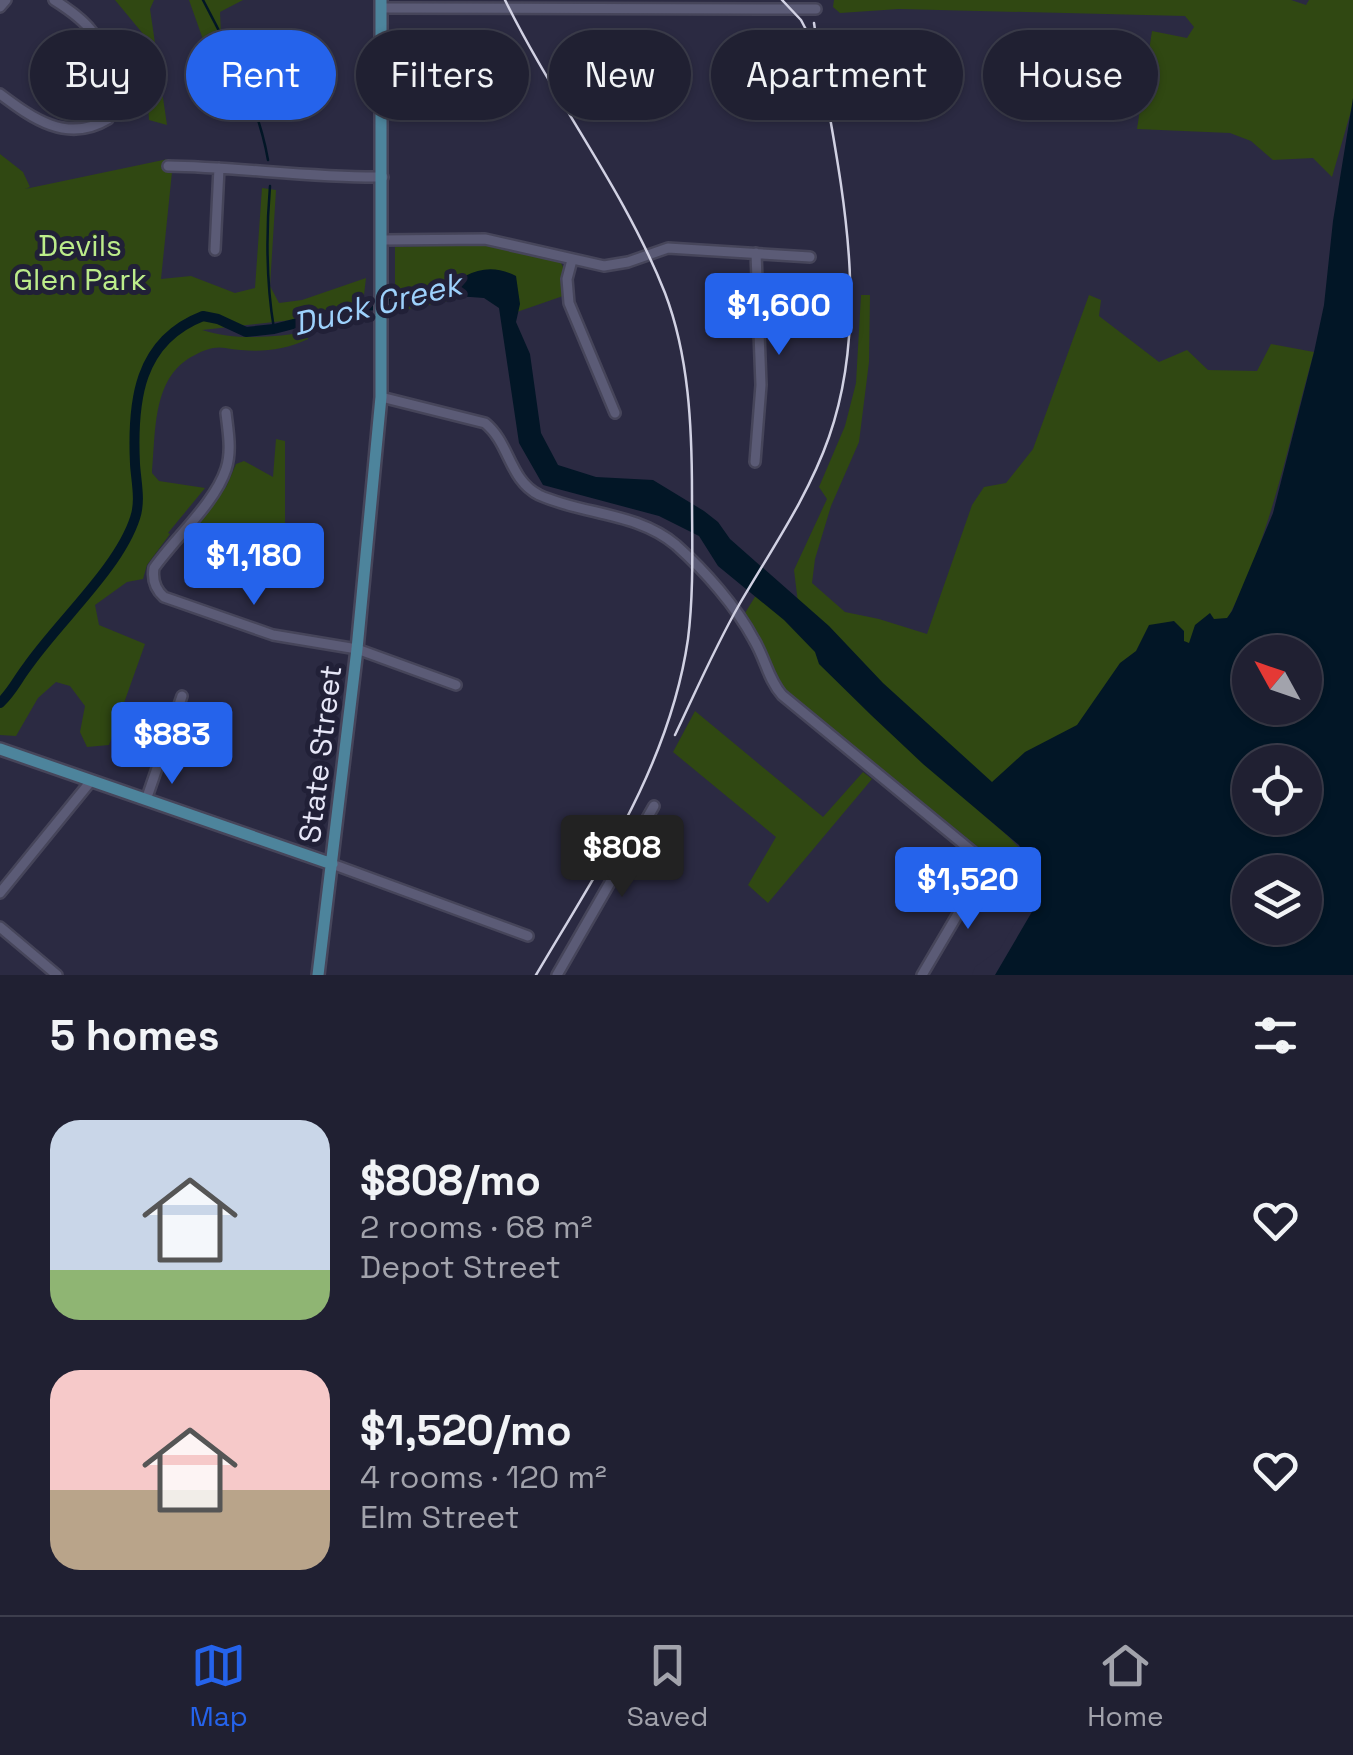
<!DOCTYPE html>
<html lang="en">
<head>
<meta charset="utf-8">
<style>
	body { margin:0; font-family:"Space Grotesk",sans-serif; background:#2d2d3e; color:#f1f3f6; height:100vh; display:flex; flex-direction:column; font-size:38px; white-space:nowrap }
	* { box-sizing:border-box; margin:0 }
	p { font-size:32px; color:#a2a3ac }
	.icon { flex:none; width:55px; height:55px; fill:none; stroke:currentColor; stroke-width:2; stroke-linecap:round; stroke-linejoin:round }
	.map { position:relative; height:975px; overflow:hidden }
	.drawer { display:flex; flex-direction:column; background:#202032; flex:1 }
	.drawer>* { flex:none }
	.hud { position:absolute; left:30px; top:30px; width:1295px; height:90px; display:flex; gap:20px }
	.needle { width:65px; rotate:310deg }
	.controls { position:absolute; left:1232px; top:635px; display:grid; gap:20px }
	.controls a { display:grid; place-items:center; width:90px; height:90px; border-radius:50%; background:#202032; box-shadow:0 2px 8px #0004,0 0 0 2px #3d3e4d; font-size:50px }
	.price { position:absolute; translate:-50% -85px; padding:0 22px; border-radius:10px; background:#2563eb; color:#fff; font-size:32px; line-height:65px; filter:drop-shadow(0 2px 5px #0008) }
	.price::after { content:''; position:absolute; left:50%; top:60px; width:30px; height:22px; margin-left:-15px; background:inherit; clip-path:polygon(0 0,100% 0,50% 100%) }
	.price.selected { background:#222; color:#fff }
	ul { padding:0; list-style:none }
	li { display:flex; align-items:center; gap:30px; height:250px; padding:0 50px }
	li span { display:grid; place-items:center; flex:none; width:280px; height:200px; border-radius:30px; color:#555 }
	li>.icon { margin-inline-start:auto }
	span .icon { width:120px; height:120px; fill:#fffc; stroke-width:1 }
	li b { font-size:42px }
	h2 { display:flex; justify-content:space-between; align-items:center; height:120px; padding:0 50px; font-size:42px }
	.chip { padding:0 35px; border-radius:45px; background:#202032; box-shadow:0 2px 8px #0004,0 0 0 2px #3d3e4d; font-size:35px; line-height:90px }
	.chip.selected { background:#2563eb; color:#fff }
	.tabs { display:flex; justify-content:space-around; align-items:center; height:140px; border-top:2px solid #3d3e4d; background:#202032; font-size:28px; color:#a2a3ac }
	.tabs a { display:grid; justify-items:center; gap:5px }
	.tabs .selected { color:#2563eb }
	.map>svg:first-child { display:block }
</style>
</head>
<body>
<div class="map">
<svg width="1353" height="975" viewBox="0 0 1353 975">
	<rect width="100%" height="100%" fill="#2b2a42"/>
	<!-- green -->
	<path fill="#304812" d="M115 0H154L150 9 167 125 149 120 144 35Z
		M189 0H243L220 12 222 56 236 85 216 76Z
		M834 0H1291L1306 5 1309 0H1353V104L1332 177 1313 158 1273 160 1251 141 1230 133 1137 129 1152 31 1187 38 1194 27 1185 16 899 9 840 13 833 7Z
		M0 154 23 172 30 187 25 189 168 159 167 172H172L161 279 191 276 235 293 255 288 262 188 276 190 270 286 279 303 302 300 366 278 362 312 202 330C237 341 272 337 309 332L308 339C280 352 255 353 225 348 215 346 204 350 195 355 152 376 156 430 152 473L159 481 205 488 168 533 170 534 147 565 143 579 127 582 95 605 99 625 145 644 109 745 87 747 80 732 85 706 70 686 56 682 38 698 16 736 0 735Z
		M488 244 560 261 565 271 563 296 514 313 479 281 457 299 395 312V247Z
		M861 295H870L869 362 859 442 831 506 815 559 812 583 845 612 879 619 927 634 972 505 984 487 1006 483 1033 449 1089 295 1101 300 1099 316 1159 362 1187 350 1208 370 1257 371 1271 344 1314 352C1288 443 1272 534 1228 618L970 802C1002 835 1043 851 1032 905L991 873 993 859 788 694C771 668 764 638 745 613L766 579 798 603 794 570 827 499 819 487 845 426 856 383Z
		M276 439 285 441V568L187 537 226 487 236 464 244 461 273 477Z
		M695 711 823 817 863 772 872 779 768 903 748 885 776 837 673 752Z"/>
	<!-- water -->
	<path fill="#021626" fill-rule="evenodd" d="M1353 98V975H977L995 961 1032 905 1035 878 1019 845 923 764 871 715 819 664 815 652 784 620 718 566 699 536 659 516 543 485 519 443 499 308 484 298 443 295 442 292C465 273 487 261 516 276L520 304 516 322 530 354 541 433 558 465 596 477 653 480 704 511 718 522 730 539 829 626 883 683 992 782 1025 752 1077 725 1120 663 1136 651 1149 625 1174 621 1184 631V641L1189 643 1195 625 1210 613 1214 619 1227 618 1232 611 1273 513 1314 352 1324 305 1333 221ZM1250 652H1305V708H1250ZM1250 762H1305V818H1250ZM1250 872H1305V928H1250Z"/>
	<!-- pier -->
	<path fill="#2b2a42" d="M1023 851 1035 874 1036 898 1033 910 995 975H972L975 967 1000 949 1027 903 1031 886 1020 858Z"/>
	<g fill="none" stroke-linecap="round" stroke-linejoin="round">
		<!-- stream -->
		<path stroke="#021626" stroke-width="2.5" d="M203 0C230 52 258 102 268 160
			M270 186C266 234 266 281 274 329"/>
		<!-- river -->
		<path stroke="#021626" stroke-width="10" d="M0 703C12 692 17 680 27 667 58 622 119 568 135 518 141 501 136 481 135 464 132 402 138 341 203 316L218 319 246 332 274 329 363 306 402 303 455 287"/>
		<!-- minor casing -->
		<g stroke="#46455a" stroke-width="14">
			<path id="minor" d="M0 7 6 0
				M382 8 816 9
				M0 94C32 118 67 144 108 119 114 106 112 95 109 81 102 37 92 24 54 0
				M168 166C240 167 311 178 383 177
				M383 240 485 239 604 266 628 262 668 248 810 257
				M215 250 219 168
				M572 260 567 279 569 303 615 413
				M381 397 485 423C510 443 509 480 539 495 583 515 637 512 676 545 705 571 736 606 754 640 765 658 768 679 782 695L984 861 985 868 922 975
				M226 413C228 431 232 451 226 469 215 503 175 538 154 568 152 580 155 589 164 597L273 635 357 649 456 685
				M755 462 761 385 756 253
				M146 800 182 696
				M332 864 528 936
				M0 893 91 781
				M0 927 57 975
				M557 975 654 806"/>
		</g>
		<!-- major casing -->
		<g stroke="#46455a" stroke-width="16">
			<path id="major" d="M0 749 332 864
				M318 975 357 649 381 397V0"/>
		</g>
		<!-- minor -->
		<use href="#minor" stroke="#5b5b76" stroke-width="9"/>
		<!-- major -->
		<use href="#major" stroke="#4d849c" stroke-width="11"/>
		<!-- rail -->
		<path stroke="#d1d1e3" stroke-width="2.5" d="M505 0C554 100 624 189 665 293 689 356 692 427 692 495 692 543 694 591 688 639 670 764 599 868 536 975
			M782 0 801 20 813 43
			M675 735C696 691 715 647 739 605 771 550 808 497 829 437 876 303 834 157 814 23"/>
	</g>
	<g text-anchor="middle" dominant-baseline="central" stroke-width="10" stroke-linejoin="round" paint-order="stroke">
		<!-- park labels -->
		<g font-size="30" fill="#bcec8a" stroke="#212037">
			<text x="80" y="245">Devils<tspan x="80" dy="34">Glen Park</tspan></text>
		</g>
		<!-- street labels -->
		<g font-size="30" fill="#e7e7f8" stroke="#212037">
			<text transform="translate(320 754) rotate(-83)">State Street</text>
		</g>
		<!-- water labels -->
		<g font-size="32" font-style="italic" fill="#9dd1fc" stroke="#212037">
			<text transform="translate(377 304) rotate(-14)">Duck Creek</text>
		</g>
	</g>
</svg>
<div class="controls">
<a><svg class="needle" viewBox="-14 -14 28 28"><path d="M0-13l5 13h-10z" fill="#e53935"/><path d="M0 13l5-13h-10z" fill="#a2a3ac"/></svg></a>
<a><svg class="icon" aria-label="locate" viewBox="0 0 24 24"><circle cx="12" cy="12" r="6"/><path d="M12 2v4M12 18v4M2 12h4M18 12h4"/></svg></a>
<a><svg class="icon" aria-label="layers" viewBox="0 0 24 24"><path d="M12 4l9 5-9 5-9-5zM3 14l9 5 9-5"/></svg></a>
</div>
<b class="price" style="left:779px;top:358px">$1,600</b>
<b class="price" style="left:254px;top:608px">$1,180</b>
<b class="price" style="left:172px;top:787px">$883</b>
<b class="price selected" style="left:622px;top:900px">$808</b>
<b class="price" style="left:968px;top:932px">$1,520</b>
<div class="hud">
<a class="chip">Buy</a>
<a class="chip selected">Rent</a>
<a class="chip">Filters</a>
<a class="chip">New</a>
<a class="chip">Apartment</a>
<a class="chip">House</a>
</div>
</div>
<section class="drawer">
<h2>5 homes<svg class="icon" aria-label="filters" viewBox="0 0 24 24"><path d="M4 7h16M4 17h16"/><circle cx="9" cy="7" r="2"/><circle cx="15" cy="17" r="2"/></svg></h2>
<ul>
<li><span style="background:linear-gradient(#c9d6e8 75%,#8fb573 0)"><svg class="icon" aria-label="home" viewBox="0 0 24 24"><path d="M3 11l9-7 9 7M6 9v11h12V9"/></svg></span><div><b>$808/mo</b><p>2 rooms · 68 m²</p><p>Depot Street</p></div><svg class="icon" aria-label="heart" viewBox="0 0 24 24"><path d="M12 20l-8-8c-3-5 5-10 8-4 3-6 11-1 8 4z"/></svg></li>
<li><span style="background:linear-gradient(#f6c9c9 60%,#b9a48a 0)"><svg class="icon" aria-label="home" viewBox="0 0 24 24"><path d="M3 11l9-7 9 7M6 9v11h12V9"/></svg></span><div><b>$1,520/mo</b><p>4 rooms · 120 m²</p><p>Elm Street</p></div><svg class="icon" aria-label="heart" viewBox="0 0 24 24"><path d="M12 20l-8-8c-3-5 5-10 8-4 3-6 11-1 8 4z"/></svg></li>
</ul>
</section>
<nav class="tabs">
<a class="selected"><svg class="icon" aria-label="map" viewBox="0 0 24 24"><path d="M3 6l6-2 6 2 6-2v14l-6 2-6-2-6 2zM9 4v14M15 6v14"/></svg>Map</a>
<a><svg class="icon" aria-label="saved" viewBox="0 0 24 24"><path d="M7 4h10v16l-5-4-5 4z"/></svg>Saved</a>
<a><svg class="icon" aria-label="home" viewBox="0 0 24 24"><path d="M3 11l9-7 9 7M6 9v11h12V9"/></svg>Home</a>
</nav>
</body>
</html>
